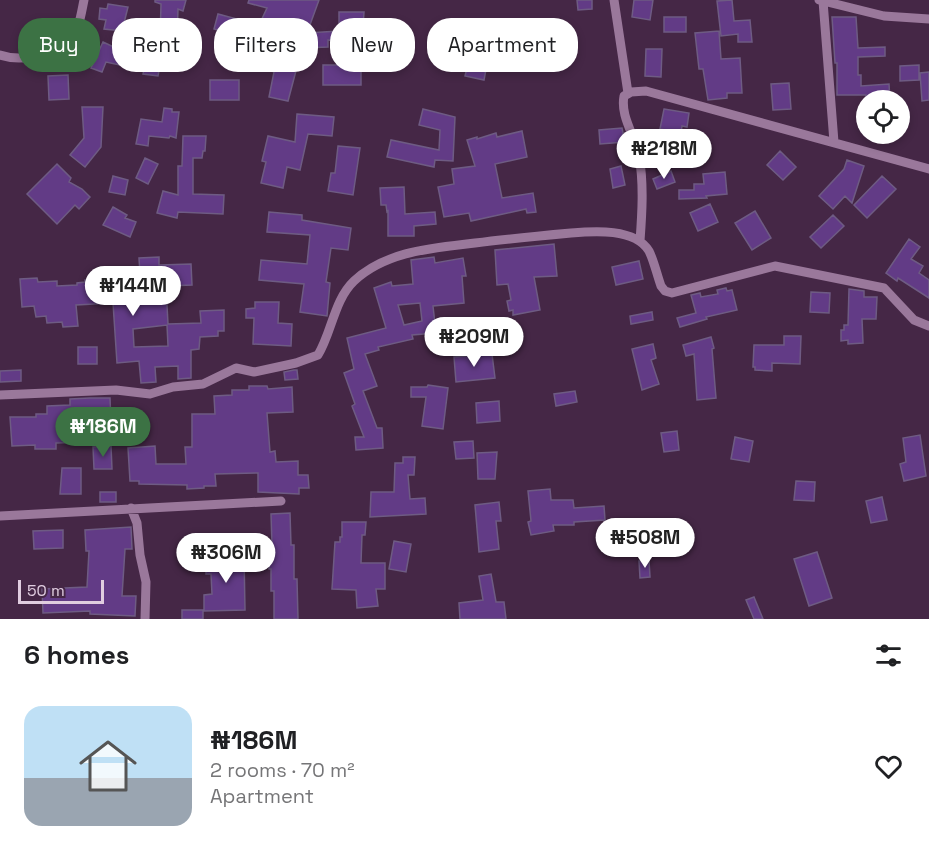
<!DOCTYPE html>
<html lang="en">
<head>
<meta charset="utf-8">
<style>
	body { margin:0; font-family:"Space Grotesk",sans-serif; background:#f6f6f6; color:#202124; height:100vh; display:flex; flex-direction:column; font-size:22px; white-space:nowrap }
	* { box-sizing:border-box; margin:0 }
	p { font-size:20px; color:#757577 }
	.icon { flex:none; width:33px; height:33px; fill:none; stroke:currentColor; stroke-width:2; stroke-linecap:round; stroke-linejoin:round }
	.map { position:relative; height:619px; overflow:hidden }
	.side { display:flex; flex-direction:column; background:#fff; flex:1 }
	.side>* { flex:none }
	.hud { position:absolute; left:18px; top:18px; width:600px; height:54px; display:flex; gap:12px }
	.fabs { position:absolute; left:856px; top:90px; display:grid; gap:12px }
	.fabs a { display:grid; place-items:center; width:54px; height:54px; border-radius:50%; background:#fff; box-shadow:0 3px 9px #0003; font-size:30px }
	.scale { position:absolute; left:18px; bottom:15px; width:86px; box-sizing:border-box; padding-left:6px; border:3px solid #e0cde0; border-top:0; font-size:16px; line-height:21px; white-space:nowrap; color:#e0cde0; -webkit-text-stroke:4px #452746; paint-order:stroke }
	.price { position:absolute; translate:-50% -51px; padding:0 14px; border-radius:21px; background:#fff; color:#222; font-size:20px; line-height:39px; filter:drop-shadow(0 2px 3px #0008) }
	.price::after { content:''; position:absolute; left:50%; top:36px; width:18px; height:14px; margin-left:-9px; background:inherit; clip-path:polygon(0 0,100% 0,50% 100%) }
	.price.current { background:#3c7244; color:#fff }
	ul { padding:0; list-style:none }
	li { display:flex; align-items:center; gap:18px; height:150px; padding:0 24px }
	li span { display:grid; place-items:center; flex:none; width:168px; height:120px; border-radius:18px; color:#555 }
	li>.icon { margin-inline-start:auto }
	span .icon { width:72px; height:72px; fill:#fffc; stroke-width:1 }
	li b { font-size:26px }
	h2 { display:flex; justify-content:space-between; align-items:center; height:72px; padding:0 24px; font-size:26px }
	.tag { padding:0 21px; border-radius:24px; background:#fff; box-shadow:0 3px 9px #0003; font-size:21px; line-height:54px }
	.tag.current { background:#3c7244; color:#fff }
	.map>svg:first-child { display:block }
</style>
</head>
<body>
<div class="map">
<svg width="929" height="619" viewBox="0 0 929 619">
	<rect width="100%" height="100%" fill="#452746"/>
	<!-- building -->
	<path fill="#623b86" stroke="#6e5b83" stroke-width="1.5" fill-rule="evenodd" d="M155 0H186L183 11 178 9 177 40H160L161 4 155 2Z
		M249 0H319L307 33 339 31V12H364L363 27H357V41L328 40V47L302 48 288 101 269 97 274 72 270 70 277 46 241 36 239 58 219 56 221 31 214 29 218 14 259 25 267 8 248 3Z
		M577 0H592V9L578 10Z
		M634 0H653L650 20 632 17Z
		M732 0 734 21 750 20 752 42H738V34L721 36 717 1Z
		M108 4 128 7 122 31 104 29 106 20 99 19 100 8 107 9Z
		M664 17H686V32H664Z
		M832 17H856L858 48 885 47V56L858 57V75H861V86L889 84 890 100H866V95H837V63H835Z
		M719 31 721 59 740 58 742 93H727V98L708 100 703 69H699L695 33Z
		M507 39 528 40V62H507Z
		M103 42 118 49 142 53 139 69 106 62 102 72 91 68Z
		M646 49H662L661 77 645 76Z
		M469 60 487 64 484 80 465 76Z
		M145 64 160 66 158 76 143 74Z
		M323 65H361V85H323Z
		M919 65V80L900 81V66Z
		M929 72V100L922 101 920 73Z
		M68 75 69 99 49 100 48 76Z
		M210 80H239V100H210Z
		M789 83 791 109 773 110 771 84Z
		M82 107H103L101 147 85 167 70 155 84 138Z
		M164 108 172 109V112H179L176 138 170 136 169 138 149 136 148 146 136 144 141 119 162 122Z
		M423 109 455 117 453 161 435 160 434 167 387 157 391 140 439 150 440 130 419 125Z
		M664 109 689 113 687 127 682 126 681 133 660 129Z
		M297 114 334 117 332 136 308 134 300 170 287 167 283 188 261 183 266 162 262 161 268 136 295 142Z
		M622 128 625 142 600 144 599 130Z
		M647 130 660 131 659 162 647 161Z
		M522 131 527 157 495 164 502 198 533 193 536 212 527 213 526 209 471 221 469 213 444 217 438 187 454 184 452 169 475 166 467 140 477 137V139L496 133 497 137Z
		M183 136H206L205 151H203L202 158H193V194L224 195 223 214 178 212 177 218 157 213 163 191 178 195V166H182Z
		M338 146 360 148 353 195 328 191 331 173H335Z
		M780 151 796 167 783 180 767 165Z
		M145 158 158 164 148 184 136 178Z
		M847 160 864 166 852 203 845 196 833 209 819 196 844 169Z
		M57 164 71 178 69 182 82 189 90 197 79 209 75 205 57 224 27 194Z
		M621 166 625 185 613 188 610 169Z
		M671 171 675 182 657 189 653 179Z
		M725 172 727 194 706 196 707 198 679 199V190H694V184H704L703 174Z
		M113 176 128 180 125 195 109 192Z
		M882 176 896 189 867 218 854 205Z
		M404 187 405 214 435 212 436 224 414 226V236H388V211L387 212 386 205H381L380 188Z
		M710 204 718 222 698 231 690 213Z
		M113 207 127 215 125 218 136 222 130 237 103 225Z
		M755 211 771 238 752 250 735 223Z
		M269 212 302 215V220L351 228 348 250 331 248 326 282 330 283 327 316 300 312 304 284 259 280 261 260 307 264 310 235 267 232Z
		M833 215 844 226 821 248 810 237Z
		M909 239 920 247 911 259 923 266 919 273 929 280V298L898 278 897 281 886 273Z
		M554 244 557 276 534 277 540 310 513 315V310L509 311 507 301 511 300 508 284 497 285 495 250Z
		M159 257V265L191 264 192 285 166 286 168 324 201 323 200 311 224 310V331H218V336L200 337 199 349 191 350V378L178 379V366L155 367 156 382 141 383 139 361 117 363 113 303 76 305 78 326 63 327 62 322 47 323 46 316 36 317 34 306 22 307 20 279 37 278 38 282 57 281V286L77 285V283L85 282V280H94V282H99L100 294 138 293 137 290H141L139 258ZM167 325 168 346 134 347 133 329Z
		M434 257 435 263 463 258 466 276H462L464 303 433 306 436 333 412 335 413 339 378 347 379 350 365 354 377 386 363 391 377 428H382L383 448 356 450 355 437H364L352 406 355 404 344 373 354 369 347 338 386 328 374 288 391 282 392 286 413 284 411 260ZM420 303 422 321 404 325 398 305Z
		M639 261 643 279 616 285 612 267Z
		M726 288 727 291 732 290 737 310 706 317 707 319 680 327 677 318 696 313 691 295 700 293 701 297 718 294 717 290Z
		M849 289 864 291V297H877L876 319H862L863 343 848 344V340L841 341V330H844V325H848Z
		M811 292 830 293 829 313 810 312Z
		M255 302H279L278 323 292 324 291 346 253 344 254 318H246V309L255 308Z
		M652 312 653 320 631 324 630 316Z
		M784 336H801L800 364 772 363V371L755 370V367H753L754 345H784Z
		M711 337 714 348 712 349 716 398 697 400 694 354 686 356 683 345Z
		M653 344 656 358 651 360 659 384 642 390 632 349Z
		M78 347H97V364H78Z
		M492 354 495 378 456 382 454 357Z
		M21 370V381L0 382V371Z
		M294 370H297L298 379 285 380 284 372Z
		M428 385 448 388 443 429 422 426 426 397H411V387H427Z
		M249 386H267L268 389 292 387 293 412 267 413 270 452 275 451 276 462 298 461V475H308L309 488H299V494L258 492V473L215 474 216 486H204V488L187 489V485L139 484V481H130L128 448 155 446 156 464H186L185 447H192V414H215L214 396 232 395V390H249Z
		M575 391 577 402 556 406 554 394Z
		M90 398H110L111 424 90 425V442L56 443V449H35V445L12 446 10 417H36V414H47V406L70 405V399Z
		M499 401 500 421 477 423 476 403Z
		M677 431 679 450 664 452 661 433Z
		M920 435 926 476 904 481 900 464 906 462 903 438Z
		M735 437 753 441 749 462 731 459Z
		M473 441 474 458 456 459 454 442Z
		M111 446 112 469H94L93 447Z
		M497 452 495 479H478L477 453Z
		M403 457H415L414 475H408L410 499 425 498 426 514 370 517 371 492H394L395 463H403Z
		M62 468H81V494H60Z
		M796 481 815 482 814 501 794 500Z
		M550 489 551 500H573L574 508 604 506 605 520 574 522V525H553L554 531 531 535 528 522 531 521 528 491Z
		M100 492H116V502H100Z
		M882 497 887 520 871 523 866 501Z
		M499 502 501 521H496L499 549 479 552 475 505Z
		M290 513 291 545H294V579H297L298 619H274V591H271V569H269V545H272L271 514Z
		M342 522H366L365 535H362L361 563H385V589H376L378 606 357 608 356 590 332 589 335 542H340V537H342Z
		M131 527 132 549H125L122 596H136L135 616 90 614V611L43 613 42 589 87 587 89 551H86L85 530Z
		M63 530V548L34 549 33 531Z
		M394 541 411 544 406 572 389 569Z
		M817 552 832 598 809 606 794 559Z
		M244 556 245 610 204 611V595L212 594 211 574H206V557Z
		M649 560 650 577 640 578 639 561Z
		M491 574 496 602H504L506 619H460L459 603 483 600 479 576Z
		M754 597 763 619H754L746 600Z
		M182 610H203V619H182Z"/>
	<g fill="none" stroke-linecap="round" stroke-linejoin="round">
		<!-- minor -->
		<path stroke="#9a789b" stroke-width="9" d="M614 0 628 93
			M819 0 884 16 929 19
			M823 1 834 142
			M0 55C20 62 50 56 67 43 79 34 81 14 84 0
			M640 241C642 214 644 183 639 156 635 135 620 117 624 96L631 92 646 91 929 169
			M0 395 116 390 150 394 173 387 203 384 236 368 254 372 296 363 318 355C332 332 334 300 354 281 386 251 433 248 475 243 506 239 538 236 571 233 594 231 635 228 649 251 654 261 657 275 661 286L665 291 672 293 775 266 884 288 914 320 929 326
			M131 508 137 523 140 555 146 582 145 619
			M0 516 281 501"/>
	</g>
</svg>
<div class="fabs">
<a><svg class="icon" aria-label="locate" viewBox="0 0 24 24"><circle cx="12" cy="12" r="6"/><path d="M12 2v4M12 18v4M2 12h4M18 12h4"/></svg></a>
</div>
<div class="scale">50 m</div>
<b class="price" style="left:664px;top:180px">₦218M</b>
<b class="price" style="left:133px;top:317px">₦144M</b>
<b class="price" style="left:474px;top:368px">₦209M</b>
<b class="price current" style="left:103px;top:458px">₦186M</b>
<b class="price" style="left:645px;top:569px">₦508M</b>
<b class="price" style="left:226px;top:584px">₦306M</b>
<div class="hud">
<a class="tag current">Buy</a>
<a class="tag">Rent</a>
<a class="tag">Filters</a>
<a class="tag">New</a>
<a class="tag">Apartment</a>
</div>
</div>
<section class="side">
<h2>6 homes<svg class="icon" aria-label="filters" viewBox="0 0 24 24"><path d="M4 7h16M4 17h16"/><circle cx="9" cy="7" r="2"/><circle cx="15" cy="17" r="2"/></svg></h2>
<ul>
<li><span style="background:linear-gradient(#bfe0f5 60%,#9aa5b1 0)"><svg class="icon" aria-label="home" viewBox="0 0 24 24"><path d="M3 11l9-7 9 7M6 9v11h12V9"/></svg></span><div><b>₦186M</b><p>2 rooms · 70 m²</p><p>Apartment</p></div><svg class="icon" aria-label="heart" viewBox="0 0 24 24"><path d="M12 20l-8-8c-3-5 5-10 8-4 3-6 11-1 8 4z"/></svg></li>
</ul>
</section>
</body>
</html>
